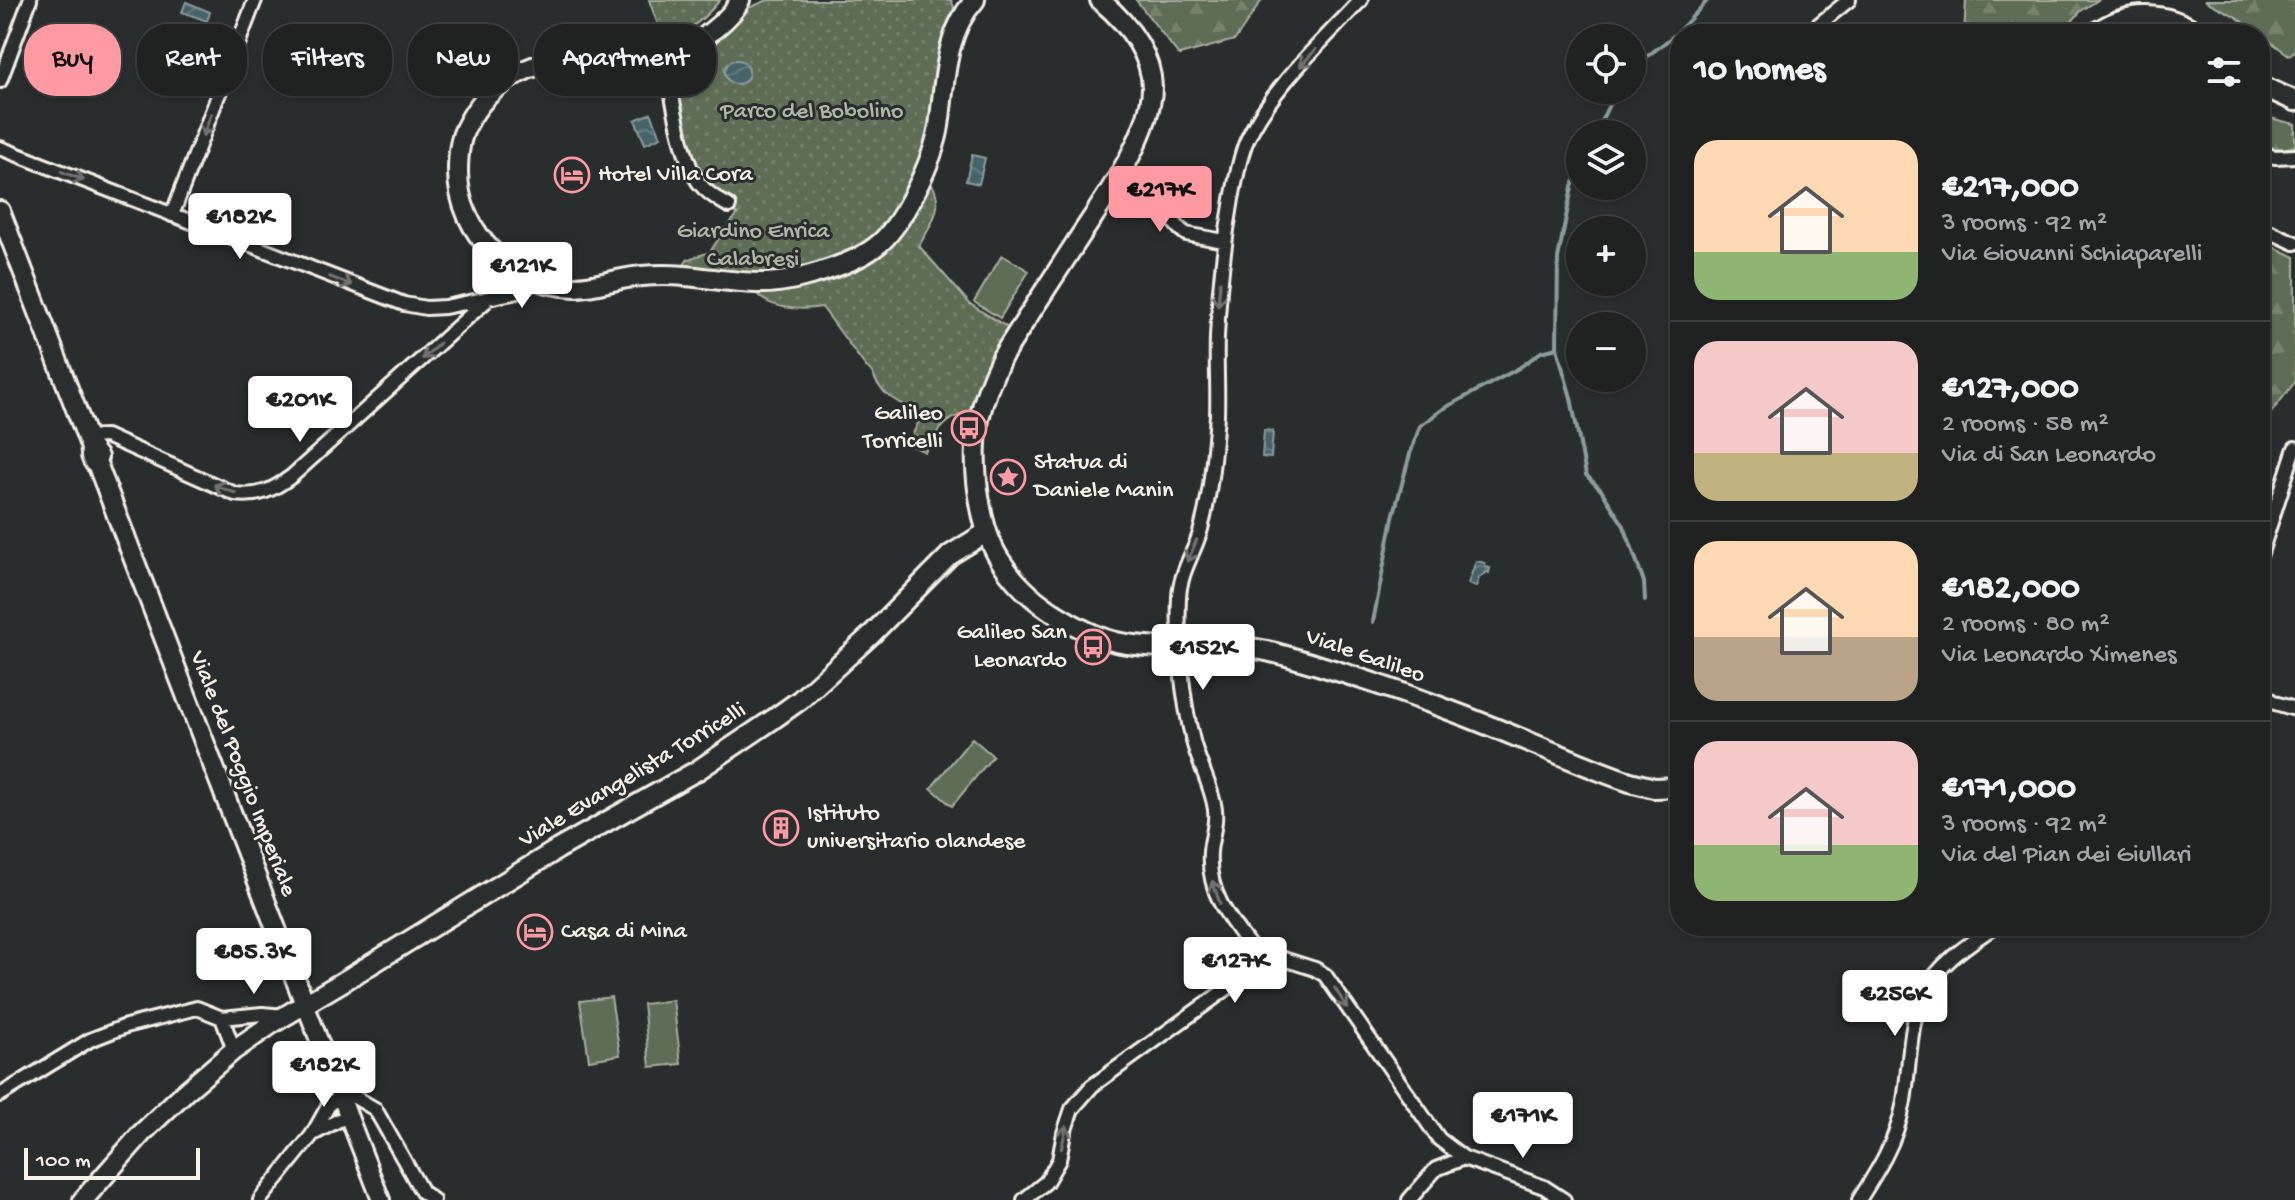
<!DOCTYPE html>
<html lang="en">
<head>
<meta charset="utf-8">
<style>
	body { margin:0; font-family:"Gochi Hand",sans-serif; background:#2d2f2f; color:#f1f3f6; height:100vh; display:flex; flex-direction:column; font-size:30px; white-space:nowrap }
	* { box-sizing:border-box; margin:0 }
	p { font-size:26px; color:#a2a4a5 }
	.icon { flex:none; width:44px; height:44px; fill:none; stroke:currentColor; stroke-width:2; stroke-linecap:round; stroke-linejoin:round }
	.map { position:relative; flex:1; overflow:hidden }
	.side { position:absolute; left:1670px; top:24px; width:600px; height:912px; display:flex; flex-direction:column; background:#202222; border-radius:32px; box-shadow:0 2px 6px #0004,0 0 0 2px #3d3f40 }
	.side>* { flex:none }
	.banner { position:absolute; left:24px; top:24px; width:760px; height:72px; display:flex; gap:16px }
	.buttons { position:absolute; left:1566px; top:24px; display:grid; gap:16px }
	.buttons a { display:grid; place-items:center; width:80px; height:80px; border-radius:50%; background:#202222; box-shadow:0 2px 6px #0004,0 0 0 2px #3d3f40; font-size:40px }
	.scale { position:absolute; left:24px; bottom:20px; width:176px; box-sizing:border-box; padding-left:8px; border:4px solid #f4f1e8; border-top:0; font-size:22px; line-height:28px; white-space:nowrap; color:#f4f1e8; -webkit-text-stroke:6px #2a2d2e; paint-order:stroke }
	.price { position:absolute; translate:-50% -68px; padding:0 18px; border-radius:8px; background:#fff; color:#222; font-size:26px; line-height:52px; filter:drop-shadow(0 2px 4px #0008) }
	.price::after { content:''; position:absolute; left:50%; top:48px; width:24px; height:18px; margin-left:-12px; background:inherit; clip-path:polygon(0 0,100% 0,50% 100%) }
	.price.active { background:#ff9aa2; color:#111 }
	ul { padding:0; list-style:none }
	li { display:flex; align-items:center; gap:24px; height:200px; padding:0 24px }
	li+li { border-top:2px solid #3d3f40 }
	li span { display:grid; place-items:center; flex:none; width:224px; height:160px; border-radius:24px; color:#555 }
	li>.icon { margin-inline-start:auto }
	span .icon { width:96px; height:96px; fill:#fffc; stroke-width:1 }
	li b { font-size:34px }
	h2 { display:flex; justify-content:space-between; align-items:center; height:96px; padding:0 24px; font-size:34px }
	.chip { padding:0 28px; border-radius:32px; background:#202222; box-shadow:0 2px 6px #0004,0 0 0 2px #3d3f40; font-size:28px; line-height:72px }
	.chip.active { background:#ff9aa2; color:#111 }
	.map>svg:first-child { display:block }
</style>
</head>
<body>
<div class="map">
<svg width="2295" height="1200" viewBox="0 0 2295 1200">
	<defs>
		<pattern id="forest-firs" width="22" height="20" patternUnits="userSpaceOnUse" patternTransform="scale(2)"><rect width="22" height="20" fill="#5e6d56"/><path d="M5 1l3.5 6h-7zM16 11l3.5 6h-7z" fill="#76826e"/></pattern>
		<pattern id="park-dots" width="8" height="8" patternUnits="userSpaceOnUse" patternTransform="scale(2)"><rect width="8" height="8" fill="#5e6d56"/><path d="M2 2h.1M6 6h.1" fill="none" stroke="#76826e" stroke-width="1.8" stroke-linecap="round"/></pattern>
		<pattern id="water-waves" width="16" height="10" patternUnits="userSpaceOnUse" patternTransform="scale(2)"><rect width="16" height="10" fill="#47646b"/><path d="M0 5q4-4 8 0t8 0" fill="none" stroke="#627b80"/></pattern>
	</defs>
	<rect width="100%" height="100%" fill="#2a2d2e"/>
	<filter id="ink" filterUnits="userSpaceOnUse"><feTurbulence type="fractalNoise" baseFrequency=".0125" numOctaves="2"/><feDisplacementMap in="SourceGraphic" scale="16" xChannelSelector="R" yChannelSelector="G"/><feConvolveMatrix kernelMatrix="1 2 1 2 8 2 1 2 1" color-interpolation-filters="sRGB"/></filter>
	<g filter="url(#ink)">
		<!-- grass -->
		<path fill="#5e6d56" stroke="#a9af9f" stroke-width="2" d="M1002 255 1029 271 1000 318 974 302Z
			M972 738 993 756 952 806 931 788Z
			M611 997 620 1055 589 1060 580 1001Z
			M673 1000 681 1064 650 1067 643 1004Z"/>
		<!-- forest -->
		<path fill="url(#forest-firs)" stroke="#a9af9f" stroke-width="2" d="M1136 0H1262L1235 40 1179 55Z
			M1966 0H2098L2081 11 2061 34H1964Z
			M2204 0H2295V51L2289 55 2235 16Z
			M2260 111 2270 118 2295 124V146L2283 149 2260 145Z
			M2260 240 2295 257V382L2260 427Z"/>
		<!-- park -->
		<path fill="url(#park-dots)" stroke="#a9af9f" stroke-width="2" d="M649 0H720C702 22 683 35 657 46L662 36Z
			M768 0H951L954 7 944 45 929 144 919 170 878 239 825 266 768 277 681 269 688 259 710 252 722 233 738 214 726 209 684 163 673 134 662 66 697 53 722 35 743 10Z
			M925 176C949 200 933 221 919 246L970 304 1013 331 977 410C951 414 936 429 925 452L908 444 923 413C906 407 887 399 877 383 873 376 874 372 866 367L822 307C805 310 781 310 764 300 759 297 754 291 750 287L848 268Z"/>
		<!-- water -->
		<path fill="url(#water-waves)" stroke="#8c9c9d" stroke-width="2" d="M186 2 210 12 207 21 182 12Z
			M725 72a12 12 0 1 1 24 0a12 12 0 1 1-24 0Z
			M651 113 661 137 645 144 635 120Z
			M972 155 985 158 979 184 966 181Z
			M1264 430 1273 431 1271 458 1262 457Z
			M1476 561 1485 563 1486 567 1490 568 1489 573 1486 572 1479 578 1476 587 1468 584Z"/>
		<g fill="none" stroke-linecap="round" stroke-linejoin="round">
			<!-- stream -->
			<path stroke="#8c9c9d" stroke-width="4" d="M1632 72 1645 58 1676 34 1708 0
				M1595 134 1616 90
				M1580 169 1572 187 1558 258 1557 348 1571 398 1586 475 1601 490 1624 526 1644 582 1645 600
				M1373 622 1393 517 1410 454 1420 426 1443 409 1519 368 1541 352 1557 348"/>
			<!-- street casing -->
			<g stroke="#f4f1e8" stroke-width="18">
				<path id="street" d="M1807 34 1849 0
					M664 60C673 92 680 157 699 183 707 193 718 200 729 206
					M0 81 30 0
					M0 148 404 304 426 308 445 307 522 291 536 280
					M2260 154 2275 157 2295 156
					M1121 172 1154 200 1180 229 1186 234 1224 241
					M172 215 255 0
					M2260 227 2295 243
					M87 437 106 436 235 494C259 497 273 490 292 476L486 301
					M2260 556 2295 448
					M2260 693 2275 703 2295 709
					M1252 949 1315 969 1325 975 1439 1139 1464 1158 1544 1187 1564 1200
					M222 1018 234 1050
					M0 1095 90 1040 126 1026 197 1008 222 1018 262 1014 286 1016
					M315 1133 339 1120 349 1117
					M260 1200 312 1135 330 1103 351 1095 375 1109 422 1192 433 1200
					M1024 1200 1046 1182 1059 1160 1064 1133 1072 1109 1092 1086 1243 977 1252 949C1229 919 1207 892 1210 852 1211 838 1217 824 1215 810 1212 786 1199 765 1193 741 1182 697 1177 643 1179 597 1180 572 1195 552 1201 529 1211 492 1214 453 1217 415 1218 389 1216 363 1217 337 1219 290 1224 244 1232 199 1236 180 1239 158 1247 140 1271 88 1322 42 1361 0
					M1409 1200 1436 1169 1464 1158
					M1859 1200C1878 1170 1896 1142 1903 1106 1910 1073 1908 1022 1924 992 1939 963 1969 944 1995 926"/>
			</g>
			<!-- secondary casing -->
			<g stroke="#f4f1e8" stroke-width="22">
				<path id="secondary" d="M305 1004 381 1200"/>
			</g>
			<!-- primary casing -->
			<g stroke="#f4f1e8" stroke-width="24">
				<path id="primary" d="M740 0C735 12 722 23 712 31 698 43 682 54 665 59 641 67 606 61 581 60 534 57 488 83 467 125 459 139 458 156 458 172 458 234 513 286 575 287 591 287 606 282 622 279 636 276 650 275 664 275 697 275 729 283 761 283 790 284 852 265 875 247 902 228 934 158 939 126 945 83 944 34 975 0
					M1100 0C1126 22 1151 51 1152 87 1152 135 1101 204 1075 244 1051 281 1026 319 1002 357 992 377 984 397 979 419 971 458 978 526 1000 560 1012 579 1031 598 1051 611 1071 624 1092 636 1116 642 1153 650 1192 645 1230 646 1250 647 1270 651 1290 657 1372 680 1455 711 1534 744 1566 757 1597 771 1630 782L1654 788 1680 787
					M2094 34C2128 9 2166 11 2200 34
					M2260 85 2295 101
					M0 211 91 448 98 457
					M91 448C90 456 91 461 98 466L305 1004
					M83 1200 142 1133 185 1092 234 1050 273 1023 344 981 558 849 698 770 772 720 800 700 871 635 950 555 987 532"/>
			</g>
			<!-- street -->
			<use href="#street" stroke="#2a2d2e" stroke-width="12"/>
			<!-- secondary -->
			<use href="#secondary" stroke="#2a2d2e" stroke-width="16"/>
			<!-- primary -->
			<use href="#primary" stroke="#2a2d2e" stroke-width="18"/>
		</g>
		<!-- one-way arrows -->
		<defs><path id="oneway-shaft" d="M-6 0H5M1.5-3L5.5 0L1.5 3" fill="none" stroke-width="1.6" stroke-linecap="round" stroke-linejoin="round" transform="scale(2)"/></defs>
		<g stroke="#71726f">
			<use href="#oneway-shaft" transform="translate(1308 58) rotate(132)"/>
			<use href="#oneway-shaft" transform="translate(207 125) rotate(111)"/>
			<use href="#oneway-shaft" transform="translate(73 176) rotate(21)"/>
			<use href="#oneway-shaft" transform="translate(341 281) rotate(21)"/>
			<use href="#oneway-shaft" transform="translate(1219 294) rotate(95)"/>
			<use href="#oneway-shaft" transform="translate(431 351) rotate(138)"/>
			<use href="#oneway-shaft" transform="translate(225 489) rotate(-159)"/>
			<use href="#oneway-shaft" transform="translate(1192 551) rotate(113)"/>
			<use href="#oneway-shaft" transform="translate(1216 892) rotate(-109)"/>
			<use href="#oneway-shaft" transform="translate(1341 998) rotate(58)"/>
			<use href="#oneway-shaft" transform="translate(1064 1137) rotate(-77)"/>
		</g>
	</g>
	<!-- icons -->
	<defs>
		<g id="hotel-ring" transform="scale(1.8)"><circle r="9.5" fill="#2a2d2e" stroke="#ff9aa2" stroke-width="1.5"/><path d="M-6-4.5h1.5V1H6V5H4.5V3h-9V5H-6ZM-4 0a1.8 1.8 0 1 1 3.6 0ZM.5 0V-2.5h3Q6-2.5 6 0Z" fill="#ff9aa2"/></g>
		<g id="bus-ring" transform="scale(1.8)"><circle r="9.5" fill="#2a2d2e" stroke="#ff9aa2" stroke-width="1.5"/><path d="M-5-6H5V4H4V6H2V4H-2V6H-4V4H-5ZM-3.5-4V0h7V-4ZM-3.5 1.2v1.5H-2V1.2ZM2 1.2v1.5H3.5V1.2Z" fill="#ff9aa2"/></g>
		<g id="sight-ring" transform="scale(1.8)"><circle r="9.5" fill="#2a2d2e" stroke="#ff9aa2" stroke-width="1.5"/><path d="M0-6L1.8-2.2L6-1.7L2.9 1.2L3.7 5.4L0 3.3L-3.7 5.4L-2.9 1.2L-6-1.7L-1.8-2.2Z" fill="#ff9aa2"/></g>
		<g id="building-ring" transform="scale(1.8)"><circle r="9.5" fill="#2a2d2e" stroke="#ff9aa2" stroke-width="1.5"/><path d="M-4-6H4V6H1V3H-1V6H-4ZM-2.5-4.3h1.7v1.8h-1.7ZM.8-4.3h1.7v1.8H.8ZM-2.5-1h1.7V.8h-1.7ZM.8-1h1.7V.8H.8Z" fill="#ff9aa2"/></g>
	</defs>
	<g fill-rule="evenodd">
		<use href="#hotel-ring" x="572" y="175"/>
		<use href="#bus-ring" x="969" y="428"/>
		<use href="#sight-ring" x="1008" y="477"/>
		<use href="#bus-ring" x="1093" y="647"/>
		<use href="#building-ring" x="781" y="828"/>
		<use href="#hotel-ring" x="535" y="932"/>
	</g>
	<g text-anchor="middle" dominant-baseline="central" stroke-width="6" stroke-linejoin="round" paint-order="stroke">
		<!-- park labels -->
		<g font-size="24" fill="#b0b6a6" stroke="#2a2d2e">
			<text x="812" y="112">Parco del Bobolino</text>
			<text x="753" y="232">Giardino Enrica<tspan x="753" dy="28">Calabresi</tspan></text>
		</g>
		<!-- poi labels -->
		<g font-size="24" fill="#f4f1e8" stroke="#2a2d2e" text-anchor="start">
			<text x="598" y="175">Hotel Villa Cora</text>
			<text x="943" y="414" text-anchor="end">Galileo<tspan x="943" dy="28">Torricelli</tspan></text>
			<text x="1034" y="463">Statua di<tspan x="1034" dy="28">Daniele Manin</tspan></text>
			<text x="1067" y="633" text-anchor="end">Galileo San<tspan x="1067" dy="28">Leonardo</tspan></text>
			<text x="807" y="814">Istituto<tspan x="807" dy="28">universitario olandese</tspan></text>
			<text x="561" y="932">Casa di Mina</text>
		</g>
		<!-- street labels -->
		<g font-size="24" fill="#f4f1e8" stroke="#2a2d2e">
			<text transform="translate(1365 657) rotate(19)">Viale Galileo</text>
			<text transform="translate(242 774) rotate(69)">Viale del Poggio Imperiale</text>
			<text transform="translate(633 776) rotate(-31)">Viale Evangelista Torricelli</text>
		</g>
	</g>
</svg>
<div class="buttons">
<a><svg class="icon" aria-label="locate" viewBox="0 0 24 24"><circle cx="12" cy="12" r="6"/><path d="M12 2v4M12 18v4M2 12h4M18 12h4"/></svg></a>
<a><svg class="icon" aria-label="layers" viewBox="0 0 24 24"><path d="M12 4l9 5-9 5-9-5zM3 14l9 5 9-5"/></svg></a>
<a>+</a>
<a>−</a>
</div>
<div class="scale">100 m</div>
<b class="price active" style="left:1160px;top:234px">€217K</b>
<b class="price" style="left:240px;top:261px">€182K</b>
<b class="price" style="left:522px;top:310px">€121K</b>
<b class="price" style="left:300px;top:444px">€201K</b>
<b class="price" style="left:1203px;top:692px">€152K</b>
<b class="price" style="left:254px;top:996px">€85.3K</b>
<b class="price" style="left:1235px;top:1005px">€127K</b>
<b class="price" style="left:1895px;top:1038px">€256K</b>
<b class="price" style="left:324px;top:1109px">€182K</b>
<b class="price" style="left:1523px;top:1160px">€171K</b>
<div class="banner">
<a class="chip active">Buy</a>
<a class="chip">Rent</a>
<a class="chip">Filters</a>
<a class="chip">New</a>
<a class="chip">Apartment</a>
</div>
<section class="side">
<h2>10 homes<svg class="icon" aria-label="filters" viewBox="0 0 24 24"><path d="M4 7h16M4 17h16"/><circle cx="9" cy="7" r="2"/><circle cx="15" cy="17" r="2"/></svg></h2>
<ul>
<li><span style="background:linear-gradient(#ffd9b3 70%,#8fb573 0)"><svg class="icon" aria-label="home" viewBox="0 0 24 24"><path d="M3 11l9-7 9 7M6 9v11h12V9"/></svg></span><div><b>€217,000</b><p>3 rooms · 92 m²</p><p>Via Giovanni Schiaparelli</p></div></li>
<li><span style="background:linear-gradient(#f6c9c9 70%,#c2b280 0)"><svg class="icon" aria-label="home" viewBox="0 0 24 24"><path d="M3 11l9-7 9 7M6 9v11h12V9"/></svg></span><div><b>€127,000</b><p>2 rooms · 58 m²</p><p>Via di San Leonardo</p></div></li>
<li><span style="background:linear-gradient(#ffd9b3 60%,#b9a48a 0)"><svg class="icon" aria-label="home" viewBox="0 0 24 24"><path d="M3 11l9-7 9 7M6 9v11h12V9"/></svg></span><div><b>€182,000</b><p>2 rooms · 80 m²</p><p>Via Leonardo Ximenes</p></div></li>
<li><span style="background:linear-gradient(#f6c9c9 65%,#8fb573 0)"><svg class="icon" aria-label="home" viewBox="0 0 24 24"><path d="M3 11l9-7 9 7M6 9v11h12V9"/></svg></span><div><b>€171,000</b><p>3 rooms · 92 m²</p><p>Via del Pian dei Giullari</p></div></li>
</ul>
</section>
</div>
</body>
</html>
